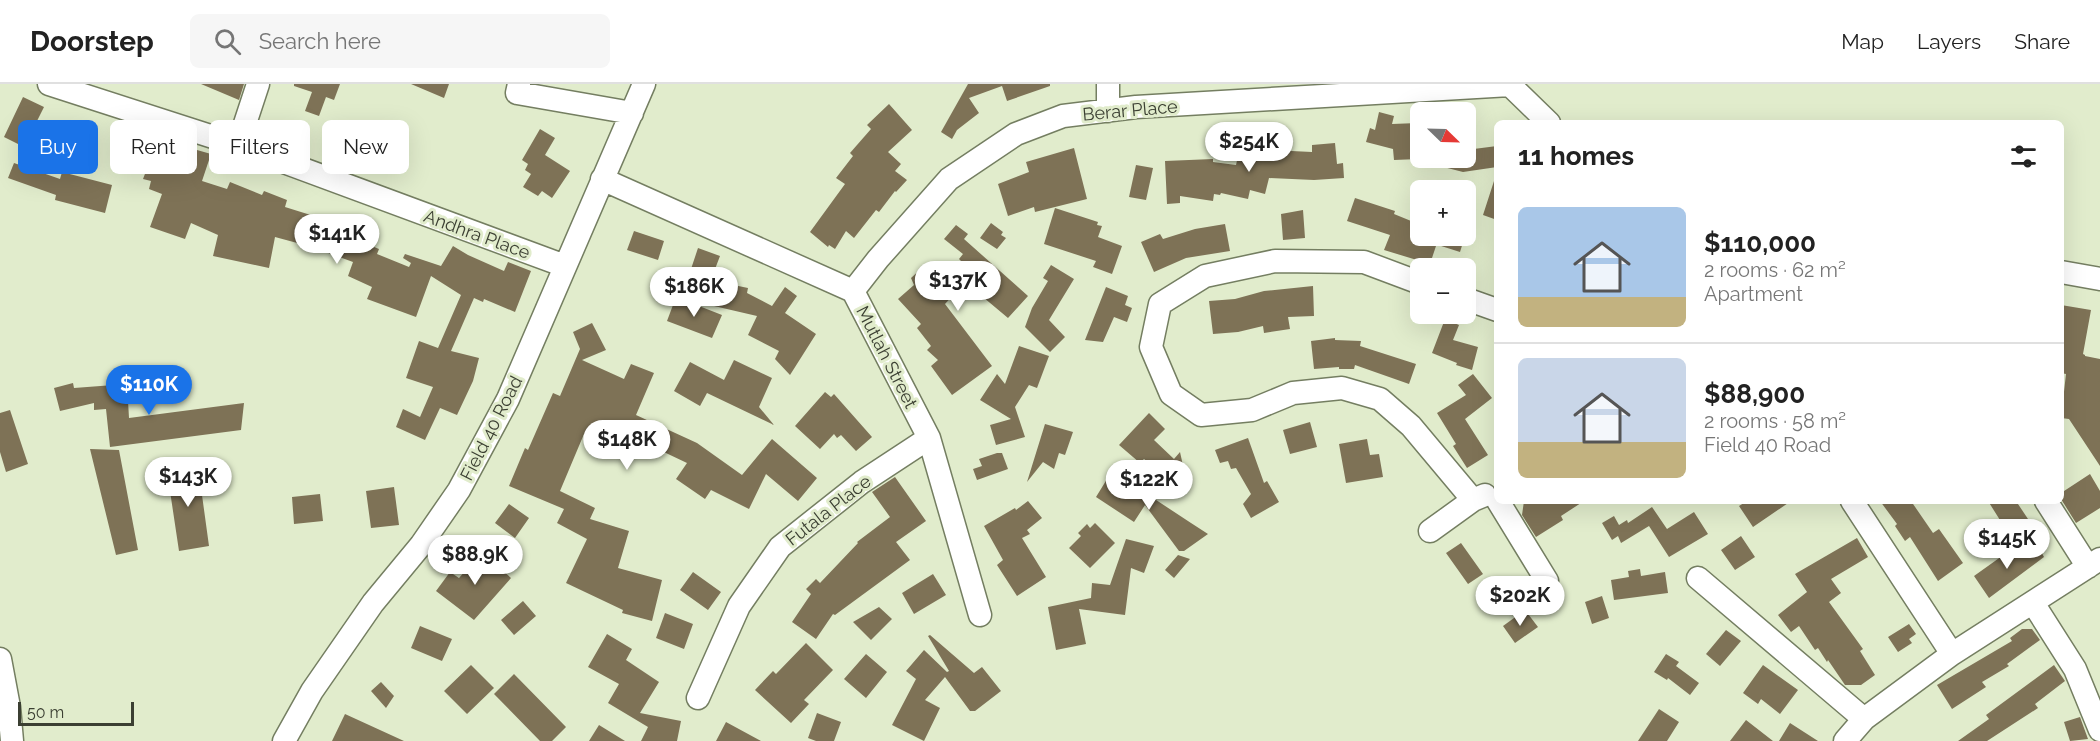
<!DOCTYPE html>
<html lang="en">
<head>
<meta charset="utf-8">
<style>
	body { margin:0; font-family:Raleway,sans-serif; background:#f6f6f6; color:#222; height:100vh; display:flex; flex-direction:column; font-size:22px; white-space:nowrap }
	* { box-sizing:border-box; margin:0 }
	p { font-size:20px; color:#767676 }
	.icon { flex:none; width:33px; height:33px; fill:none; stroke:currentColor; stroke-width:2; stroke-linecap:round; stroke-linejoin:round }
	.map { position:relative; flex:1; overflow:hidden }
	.details { position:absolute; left:1494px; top:36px; width:570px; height:384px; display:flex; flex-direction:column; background:#fff; border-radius:9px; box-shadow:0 6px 24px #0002 }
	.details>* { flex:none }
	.hud { position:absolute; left:18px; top:36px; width:570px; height:54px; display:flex; gap:12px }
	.needle { width:39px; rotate:113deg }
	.controls { position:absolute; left:1410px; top:18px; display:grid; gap:12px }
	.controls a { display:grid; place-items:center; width:66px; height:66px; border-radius:9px; background:#fff; box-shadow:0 6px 24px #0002; font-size:30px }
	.scale { position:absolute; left:18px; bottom:15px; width:116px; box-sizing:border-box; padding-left:6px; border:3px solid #3b3f32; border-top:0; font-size:16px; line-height:21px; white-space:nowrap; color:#3b3f32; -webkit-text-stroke:4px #e1eccc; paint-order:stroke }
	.price { position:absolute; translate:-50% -51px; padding:0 14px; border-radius:21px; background:#fff; color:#222; font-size:20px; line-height:39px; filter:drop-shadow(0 2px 3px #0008) }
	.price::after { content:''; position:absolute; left:50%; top:36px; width:18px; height:14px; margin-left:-9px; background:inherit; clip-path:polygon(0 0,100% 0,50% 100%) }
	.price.on { background:#1a73e8; color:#fff }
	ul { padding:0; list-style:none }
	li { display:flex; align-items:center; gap:18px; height:150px; padding:0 24px }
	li+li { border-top:2px solid #e0e0e0 }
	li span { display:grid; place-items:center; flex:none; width:168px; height:120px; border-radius:9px; color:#555 }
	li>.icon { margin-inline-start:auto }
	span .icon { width:72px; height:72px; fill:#fffc; stroke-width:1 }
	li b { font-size:26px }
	h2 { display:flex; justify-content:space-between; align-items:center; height:72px; padding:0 24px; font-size:26px }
	.chip { padding:0 21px; border-radius:9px; background:#fff; box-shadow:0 6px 24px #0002; font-size:21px; line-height:54px }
	.chip.on { background:#1a73e8; color:#fff }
	header { display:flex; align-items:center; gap:36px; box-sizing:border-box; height:84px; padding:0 30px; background:#fff; border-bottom:2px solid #e0e0e0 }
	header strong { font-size:28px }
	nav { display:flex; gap:33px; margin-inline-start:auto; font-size:21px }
	.search { width:420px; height:54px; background:#f6f6f6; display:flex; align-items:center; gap:15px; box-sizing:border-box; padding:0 21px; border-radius:9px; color:#767676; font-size:22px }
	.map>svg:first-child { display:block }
</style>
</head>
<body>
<header>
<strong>Doorstep</strong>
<div class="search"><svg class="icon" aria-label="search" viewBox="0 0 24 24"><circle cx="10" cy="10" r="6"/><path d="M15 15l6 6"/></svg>Search here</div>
<nav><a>Map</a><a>Layers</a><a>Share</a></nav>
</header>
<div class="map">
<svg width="2100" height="657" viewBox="0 0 2100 657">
	<rect width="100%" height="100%" fill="#e1eccc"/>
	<!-- building -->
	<path fill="#7e7256" d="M201 0H244L239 16Z
		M294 0H340L334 16 326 13 319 32 305 27 312 8 294 2Z
		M411 0H449L444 14Z
		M968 0H1050V2L1007 17 1002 2 969 14 979 29 957 46 952 55 941 48Z
		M23 13 44 23 24 63 4 53Z
		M889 20 912 46 888 68 901 80 895 87 907 96 896 108 895 107 879 128 876 126 854 154 846 147 835 165 829 161 828 163 810 148 845 100 836 94 853 72 850 69 871 45 867 41Z
		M1379 28 1394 32 1392 40 1418 39 1419 75 1394 76 1393 65 1366 58 1370 44 1375 46Z
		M56 38 73 43 65 69 48 63Z
		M540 45 555 54 545 71 570 87 552 114 542 107 538 112 523 103 531 90 525 86 528 80 522 76Z
		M119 47 141 53 135 72 113 66Z
		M1335 59 1337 80 1343 79 1344 94 1314 96 1269 94 1265 110 1250 106 1248 115 1221 109 1220 111 1214 110 1213 117 1180 112V119L1167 120 1165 77 1213 75V78L1236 81 1240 63 1270 70 1271 66 1312 68V61Z
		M164 60 189 69 190 64 211 70 202 97 227 105 230 98 262 111 264 107 287 116 285 123 333 138 336 130 356 138 350 153 379 165 377 170 409 183 411 179 403 174 405 170 441 182 453 162 468 171 504 187 508 178 531 187 515 228 484 215 483 218 474 214 451 267 479 274 473 297 457 331 440 324 425 356 396 343 403 325 420 333 433 303 406 294 419 257 438 264 461 211 431 192 416 233 367 215 372 203 348 192 353 178 312 163 275 153 269 184 213 172 218 151 191 139 185 155 150 143 162 110 149 105 151 97 143 95 148 82 155 83Z
		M1497 62V83L1463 88 1424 78 1425 74H1466V66Z
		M1074 64 1087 115 1035 128 1034 123 1008 132 998 100 1029 88 1026 78Z
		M14 79 60 95 62 88 112 101 105 129 55 116 56 111 8 94Z
		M1136 81 1153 84 1146 116 1129 113Z
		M1494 97H1497V136L1483 131Z
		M1355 114 1395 127 1394 130 1416 139 1412 148 1438 156 1430 180 1384 166 1390 151 1347 137Z
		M1055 124 1098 138 1097 141 1102 142 1098 153 1122 162 1112 190 1093 183 1096 177 1044 160Z
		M1303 126 1305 154 1283 156 1281 130Z
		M991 139 1003 148 1001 151 1006 154 997 165 980 154Z
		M1225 140 1230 167 1186 174 1154 188 1141 158 1160 150 1163 155 1195 145Z
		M956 141 968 150 964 155 1028 212 1008 234 965 198 945 220 992 282 952 311 931 282 938 276 927 266 931 262 917 244 921 240 898 215 914 201 911 194 922 184 939 201 961 177 959 175 963 170 944 155Z
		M634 147 664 157 658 176 627 166Z
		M1442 152H1465L1460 168 1438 161Z
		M698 164 720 172 712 193 691 185Z
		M1051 181 1074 195 1049 236 1065 253 1050 268 1025 243 1032 224 1048 197 1043 194Z
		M719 198 748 204 747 209 772 222 785 203 797 212 785 229 816 250 790 291 775 275 779 267 748 251 757 232 714 222Z
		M1313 202 1314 232 1288 233 1290 245 1264 249 1263 242 1238 248 1213 250 1209 217 1235 215 1264 207Z
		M1106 203 1128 212 1125 221 1132 224 1127 238 1114 233 1103 258 1085 256Z
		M676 213 722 231 712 254 667 237Z
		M2061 221 2091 226 2083 270 2085 271V272L2100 275V382L2069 335 2061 334 2066 290 2061 289Z
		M1445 235 1459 241 1453 256 1478 263 1472 286 1456 281 1457 279 1432 269Z
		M592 239 606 266 582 276 624 295 631 280 654 289 636 331 697 359 742 391 772 355 817 394 798 417 766 390 749 425 711 406 705 415 676 395 687 379 628 351 622 365 584 350 560 407 595 424 590 435 629 447 618 484 662 496 652 537 622 529 623 526 566 499 587 455 557 439 564 425 509 402 525 364 528 366 553 309 560 312 580 265 573 248Z
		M1335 254V256L1361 257 1360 262 1416 280 1409 300 1355 281 1354 285H1339V283L1314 285 1311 257Z
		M1019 262 1049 272 1037 304 1029 301 1015 323 1025 353 996 361 990 341 1011 335 980 316 997 290 1005 300Z
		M734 276 772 294 759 323 774 341 707 309 700 322 674 307 690 278 724 296Z
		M1473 290 1492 314 1465 335 1488 371 1467 384 1453 362 1456 360 1437 329 1466 311 1458 301Z
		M73 299 74 304 127 300 129 334 244 319 241 346 110 363 106 325 94 326V319L60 327 54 304Z
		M825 308 831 313 834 310 872 353 856 367 841 351 837 354 834 350 820 365 795 342Z
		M10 326 28 380 6 388 0 368V329Z
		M1149 329 1165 345 1154 356 1174 375 1180 368 1184 386 1171 398 1144 375 1140 379 1119 361Z
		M1310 338 1317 363 1290 370 1283 346Z
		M1045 340 1073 348 1065 371 1059 369 1054 385 1043 378 1027 398Z
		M1248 354 1264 399 1267 397 1279 418 1251 434 1243 420 1251 410 1236 384 1231 385 1228 377 1220 379 1215 366Z
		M1367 355 1370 371 1379 370 1383 393 1346 399 1339 360Z
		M90 365 119 366 138 466 116 471Z
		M997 369H1002L1008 385 977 396 973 385 982 382 979 375Z
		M198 382 209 462 179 467 167 387Z
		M1112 387 1191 439 1208 450 1184 467H1179L1145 421 1134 438 1096 413Z
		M2090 390 2100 407V424L2076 439 2061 415V409Z
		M895 393 926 437 896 458 910 476 835 531 833 530 816 555 792 538 811 510 806 505 816 495 820 499 858 459 857 458 890 433 872 408Z
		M394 403 399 441 371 444 366 407Z
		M320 410 323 437 294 440 292 413Z
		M1028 417 1042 434 1027 446 1030 450 1022 454 1046 493 1017 512 997 481 1003 476 984 442 1015 424 1016 426Z
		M1524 417H1584L1561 432 1563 436 1536 453 1522 431Z
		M1747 417H1791L1753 443 1739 422Z
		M1880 417H1911L1933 449 1939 445 1963 479 1938 497 1910 453 1905 457 1895 442 1897 440Z
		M1988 417H2016L2030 438 2010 452Z
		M509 420 529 434 515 454 495 439Z
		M1652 423 1667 445 1694 428 1708 450 1669 473 1649 442 1621 459 1618 452 1612 456 1602 439 1614 432 1619 441 1627 436 1628 439Z
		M1095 439 1115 459 1090 484 1069 464 1081 452 1078 449 1087 440 1090 444Z
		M1741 452 1755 473 1735 486 1721 466Z
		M1857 454 1868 473 1831 495 1841 509 1829 518 1863 565 1860 567 1875 591 1861 601H1845L1828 576 1827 578 1818 564 1815 566 1799 542 1791 548 1778 531 1807 508 1795 490Z
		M1126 455 1154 462 1144 489 1131 484 1125 531 1079 525 1086 560 1056 566 1048 523 1091 514 1092 499 1110 501Z
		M1461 459 1483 490 1468 500 1446 469Z
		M2016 462 2022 472 2038 462 2044 473 1989 514 1974 492Z
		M482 468 511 494 474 536 436 507 450 488 459 494Z
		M1178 471 1190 475 1174 494 1165 486Z
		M1640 485 1641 492 1665 488 1668 509 1614 516 1611 496 1629 493 1628 487Z
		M693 488 721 508 708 526 680 506Z
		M933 490 946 511 914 530 902 509Z
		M1602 512 1609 534 1592 540 1585 518Z
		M523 517 536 532 514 551 501 536Z
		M879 523 892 535 871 556 853 538Z
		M1525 526 1538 543 1515 559 1503 542Z
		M665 529 693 540 684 565 656 554Z
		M1909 540 1916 550 1909 555 1912 559 1898 568 1888 553Z
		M420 542 452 555 442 577 411 564Z
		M2022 545H2032L2040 556 2007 580 2009 582 1982 598 1986 603 1952 625 1937 601 2012 557 2010 554Z
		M1726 546 1741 557 1720 582 1706 570Z
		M607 550 632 565 626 576 659 598 640 629 681 637 677 657H641L648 643 608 619 619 600 588 583Z
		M930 551 974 589 982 583 1001 607 975 627H970L945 593 925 616 940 624 924 657 892 641 916 595 906 587 924 566 947 588 949 587 928 552Z
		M806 559 833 586 804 616 809 620 791 639 755 606 773 587 776 590Z
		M866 570 887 588 866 614 844 595Z
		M1666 570 1679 578 1676 582 1699 599 1690 611 1668 594 1667 596 1654 588Z
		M471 581 494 604 467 630 444 607Z
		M1763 581 1798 606 1780 630 1761 615 1758 620 1743 609Z
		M2054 581 2065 597 2035 620 2038 624 1987 657H1958L1989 635 1986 631Z
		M514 590 566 643 552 657H540L494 610Z
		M381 598 394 612 386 624 371 607Z
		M1659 625 1679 638 1667 657H1638Z
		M817 629 841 638 834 657H816L808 654Z
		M345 630 404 657H332Z
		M2080 633 2088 655 2070 657 2064 638Z
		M1746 636 1773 657H1730Z
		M726 638 761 657H716Z
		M1790 639 1818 657H1779Z
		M599 641 625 657H589Z"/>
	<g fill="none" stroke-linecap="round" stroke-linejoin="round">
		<!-- minor casing -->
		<g stroke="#747e61" stroke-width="25">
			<path id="minor" d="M49 0 238 61 565 182
				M519 0 517 9 632 29
				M1108 0V27
				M238 61 258 0
				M602 95 853 207 929 354 980 531
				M2061 188 2100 195
				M1420 199 1364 178 1275 177 1205 192 1160 220 1151 263 1171 310 1201 331 1252 326 1293 309 1342 304 1380 315 1411 342 1473 416
				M853 207 878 175 949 95 1016 50 1063 32 1136 23 1510 1 1549 39
				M1466 215 1497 226
				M1498 417 1547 497
				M1852 417 1952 570
				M2046 417 2088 483
				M1430 447 1473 416 1485 411
				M1698 494 1864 635
				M2033 519 2075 585 2100 646
				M0 575 9 623 12 657
				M698 614 739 522 780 463 862 398 929 354
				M284 657 312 607 373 519 421 461 459 406 508 315 644 0
				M1845 657 1864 635 1952 570 2100 475"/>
		</g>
		<!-- minor -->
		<use href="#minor" stroke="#fff" stroke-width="22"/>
	</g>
	<g text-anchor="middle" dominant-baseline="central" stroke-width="6" stroke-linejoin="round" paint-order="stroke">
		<!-- street labels -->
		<g font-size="18" fill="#3b3f32" stroke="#e1eccc">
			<text transform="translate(1130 26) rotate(-5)">Berar Place</text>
			<text transform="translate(477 150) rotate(20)">Andhra Place</text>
			<text transform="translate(887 273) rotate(63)">Mutlah Street</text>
			<text transform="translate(491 344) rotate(-63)">Field 40 Road</text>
			<text transform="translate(828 426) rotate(-38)">Futala Place</text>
		</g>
	</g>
</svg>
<div class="controls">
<a><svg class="needle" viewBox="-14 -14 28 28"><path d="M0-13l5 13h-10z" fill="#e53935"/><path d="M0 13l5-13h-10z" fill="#767676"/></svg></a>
<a>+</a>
<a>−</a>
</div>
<div class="scale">50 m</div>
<b class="price" style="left:1249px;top:89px">$254K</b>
<b class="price" style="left:337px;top:181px">$141K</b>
<b class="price" style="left:958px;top:228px">$137K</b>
<b class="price" style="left:694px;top:234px">$186K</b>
<b class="price on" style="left:149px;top:332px">$110K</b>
<b class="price" style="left:627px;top:387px">$148K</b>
<b class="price" style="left:188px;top:424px">$143K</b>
<b class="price" style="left:1149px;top:427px">$122K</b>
<b class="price" style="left:2007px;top:486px">$145K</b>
<b class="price" style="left:475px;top:502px">$88.9K</b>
<b class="price" style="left:1520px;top:543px">$202K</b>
<div class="hud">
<a class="chip on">Buy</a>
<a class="chip">Rent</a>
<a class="chip">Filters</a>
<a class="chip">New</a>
</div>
<section class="details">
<h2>11 homes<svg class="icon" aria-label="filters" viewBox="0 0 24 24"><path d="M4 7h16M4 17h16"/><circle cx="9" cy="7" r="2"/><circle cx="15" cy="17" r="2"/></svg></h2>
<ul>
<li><span style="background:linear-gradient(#a9c7e8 75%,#c2b280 0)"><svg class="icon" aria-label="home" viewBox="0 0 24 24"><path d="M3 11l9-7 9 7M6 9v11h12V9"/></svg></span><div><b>$110,000</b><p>2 rooms · 62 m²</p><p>Apartment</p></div></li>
<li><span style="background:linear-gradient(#c9d6e8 70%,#c2b280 0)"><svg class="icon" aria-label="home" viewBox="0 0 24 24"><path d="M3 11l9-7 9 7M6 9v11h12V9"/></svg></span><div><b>$88,900</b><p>2 rooms · 58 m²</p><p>Field 40 Road</p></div></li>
</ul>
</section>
</div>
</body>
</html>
